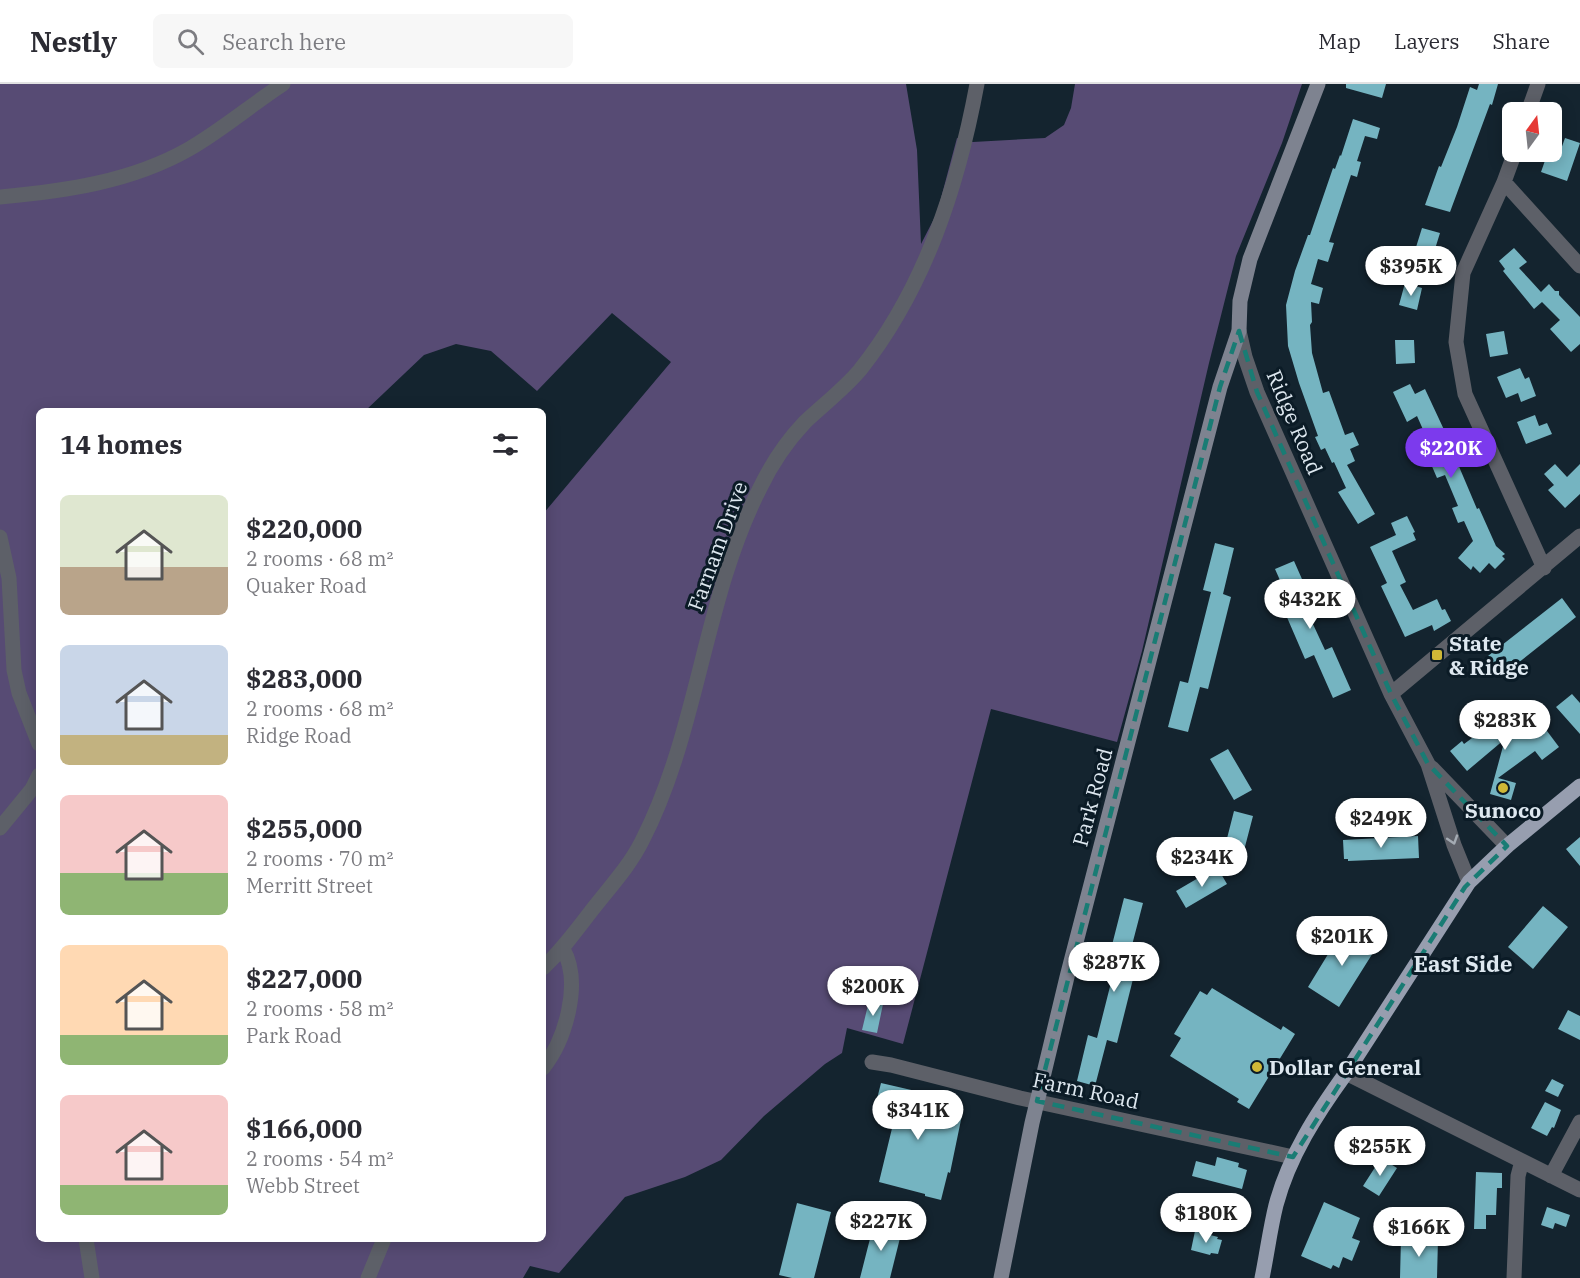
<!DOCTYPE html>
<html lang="en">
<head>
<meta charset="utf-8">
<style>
	body { margin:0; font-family:"IBM Plex Serif",serif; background:#f7f7f7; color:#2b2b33; height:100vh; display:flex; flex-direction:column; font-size:22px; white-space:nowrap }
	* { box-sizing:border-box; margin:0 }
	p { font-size:20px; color:#7c7c81 }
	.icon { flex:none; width:33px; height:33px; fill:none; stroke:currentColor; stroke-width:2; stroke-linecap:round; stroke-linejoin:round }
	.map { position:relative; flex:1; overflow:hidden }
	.sheet { position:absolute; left:36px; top:324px; width:510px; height:834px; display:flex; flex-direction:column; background:#fff; border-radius:9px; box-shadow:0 3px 15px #0003 }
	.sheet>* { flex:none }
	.needle { width:39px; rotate:15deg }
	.buttons { position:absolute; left:1502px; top:18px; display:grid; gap:12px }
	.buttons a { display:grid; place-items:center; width:60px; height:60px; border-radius:9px; background:#fff; box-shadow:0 3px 15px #0003; font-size:30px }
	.price { position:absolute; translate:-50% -51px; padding:0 14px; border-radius:21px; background:#fff; color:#222; font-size:20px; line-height:39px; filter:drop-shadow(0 2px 3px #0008) }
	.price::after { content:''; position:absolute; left:50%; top:36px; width:18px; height:14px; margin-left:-9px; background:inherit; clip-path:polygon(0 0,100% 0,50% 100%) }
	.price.selected { background:#7c3aed; color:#fff }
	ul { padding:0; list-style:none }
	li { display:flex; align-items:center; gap:18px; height:150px; padding:0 24px }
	li span { display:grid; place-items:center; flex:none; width:168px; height:120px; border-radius:9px; color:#555 }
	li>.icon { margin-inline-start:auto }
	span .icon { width:72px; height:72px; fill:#fffc; stroke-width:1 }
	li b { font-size:26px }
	h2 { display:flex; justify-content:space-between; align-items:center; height:72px; padding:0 24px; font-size:26px }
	header { display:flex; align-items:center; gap:36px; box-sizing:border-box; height:84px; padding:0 30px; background:#fff; border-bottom:2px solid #e1e1e2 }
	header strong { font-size:28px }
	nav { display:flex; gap:33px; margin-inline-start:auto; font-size:21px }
	.search { width:420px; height:54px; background:#f7f7f7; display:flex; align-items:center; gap:15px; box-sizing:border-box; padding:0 21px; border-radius:9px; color:#7c7c81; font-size:22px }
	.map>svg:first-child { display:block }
</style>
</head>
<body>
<header>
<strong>Nestly</strong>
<div class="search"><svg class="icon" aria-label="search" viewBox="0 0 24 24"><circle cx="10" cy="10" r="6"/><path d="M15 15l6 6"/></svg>Search here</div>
<nav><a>Map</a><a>Layers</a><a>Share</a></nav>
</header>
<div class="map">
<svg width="1580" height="1194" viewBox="0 0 1580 1194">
	<rect width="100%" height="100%" fill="#14242f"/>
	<!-- forest -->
	<path fill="#574b74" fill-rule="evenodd" d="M0 0H906L917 66 921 160 937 129 957 54 973 58 1045 54 1064 41 1071 24 1075 0H1302L1282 59 1236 172 1209 279 1142 567 1117 658 991 625 903 960 847 944 842 969 825 980 764 1032 721 1076 685 1093 625 1113 559 1189 530 1182 523 1194H0ZM612 229 671 278 543 430V1155H39V327H365L424 271 456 260 491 267 537 307Z"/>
	<!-- building -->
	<path fill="#75b4c1" d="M1346 0H1386L1382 14 1346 4Z
		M1479 0H1498L1492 21 1490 20 1450 128 1425 121 1439 82 1441 83 1457 43 1470 3 1477 6Z
		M1353 35 1380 44 1377 55 1365 52 1357 77 1361 78 1357 93 1351 91 1329 158 1334 159 1328 178 1318 175 1311 200 1323 204 1319 220 1311 218 1312 238 1310 241 1312 269 1323 309 1329 307 1345 351 1353 348 1359 361 1350 365 1355 377 1347 381 1375 430 1358 440 1338 408 1346 404 1334 378 1332 379 1325 364 1321 366 1315 353 1318 352 1299 299 1288 262 1286 221 1295 187 1308 151H1310L1333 84 1335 85 1340 71 1341 72Z
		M1565 54 1580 59 1567 97 1541 88 1548 68H1560Z
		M1422 144 1440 149 1430 181 1412 176Z
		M1514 164 1527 178 1519 184 1531 197 1541 208 1549 200 1555 207H1559V211L1580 233V260L1571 268 1550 245 1560 236 1542 218 1534 225 1503 187 1505 185 1499 177Z
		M1405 199 1422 204 1417 226 1399 221Z
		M1504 247 1508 270 1490 273 1486 250Z
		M1395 256H1414L1415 279 1396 280Z
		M1520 284 1525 295 1529 293 1536 312 1521 318 1518 309 1506 314 1497 293Z
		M1410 300 1415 310 1425 305 1453 365 1452 366 1477 425 1479 424 1496 462 1505 470 1502 472 1505 475 1495 485 1489 479 1480 489 1473 482 1471 486 1458 474 1473 457 1464 437 1458 439 1452 424 1458 422 1445 391 1437 394 1428 373 1426 374 1421 362 1429 359 1417 332 1407 338 1393 308Z
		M1535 331 1539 342 1547 339 1552 350 1526 360 1517 338Z
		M1555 380 1567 393 1580 380V410L1565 424 1548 406 1554 401 1544 390Z
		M1407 432 1415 448 1413 449 1416 456 1392 467 1406 498 1400 501 1413 526 1437 515 1442 526 1445 525 1451 537 1434 547 1432 541 1405 553 1381 502 1387 499 1370 463 1396 451 1391 439Z
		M1215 459 1234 464 1223 510 1231 513 1208 605 1200 603 1188 648 1168 643 1180 597 1188 599 1211 508 1203 506Z
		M1294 477 1313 520 1305 523 1325 566 1332 563 1351 606 1333 614 1314 571 1305 575 1286 531 1294 528 1275 485Z
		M1562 514 1576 533 1518 579 1516 577 1501 589 1488 572Z
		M1572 610 1580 619V650L1556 623Z
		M1499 634 1514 653 1538 635 1559 663 1542 676 1535 667 1498 694 1516 699 1511 716 1490 710 1505 655 1467 687 1450 667 1462 657 1464 660Z
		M1228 665 1252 706 1234 716 1210 675Z
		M1234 727 1253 732 1241 778 1222 774Z
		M1418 752 1419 774 1348 777V775H1344L1343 756Z
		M1580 753V782L1566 765Z
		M1217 783 1227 800 1186 824 1176 807Z
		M1124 814 1143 819 1131 865 1140 867 1117 959 1107 956 1095 1002 1077 997 1088 951 1097 954 1120 863 1112 861Z
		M1543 822 1568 843 1533 885 1508 863Z
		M1344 844 1376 864 1339 923 1308 903Z
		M1212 904 1281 946 1283 942 1295 950 1249 1025 1237 1018 1239 1015 1170 972 1181 954 1174 950 1200 907 1207 911Z
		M869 917 883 920 877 949 862 946Z
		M1568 926 1580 932V956L1558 945Z
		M1552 995 1564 1001 1558 1013 1545 1007Z
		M881 999 933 1011 930 1023 962 1031 950 1089 948 1088 941 1116 925 1112V1110L879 1098 895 1032 874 1027Z
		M1545 1018 1561 1026 1554 1044 1552 1043 1547 1052 1531 1044Z
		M1217 1073 1239 1079 1238 1083 1247 1086 1242 1105 1192 1092 1196 1077 1215 1082Z
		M1381 1074 1397 1084 1379 1112 1363 1102Z
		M1476 1088 1502 1089V1104H1497L1496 1131H1486V1145H1474Z
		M1324 1118 1360 1134 1352 1154 1360 1157 1352 1177 1343 1173 1339 1184 1333 1181 1331 1185 1301 1172Z
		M797 1119 831 1128 814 1194H792L779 1191Z
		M1547 1123 1570 1131 1566 1143 1555 1139 1553 1145 1541 1141Z
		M874 1139 902 1146 890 1194H860Z
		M1195 1147 1218 1153 1217 1155 1222 1156 1218 1170 1211 1169 1210 1171 1191 1166Z
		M1401 1154 1438 1155 1437 1194H1400Z"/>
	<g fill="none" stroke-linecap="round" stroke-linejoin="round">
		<!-- street -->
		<path stroke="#5d6068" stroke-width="15" d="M1528 28 1538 0
			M1515 68 1504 98 1463 189 1456 258 1465 310 1544 484
			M1504 98 1580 182
			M0 113C65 107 131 98 189 65 222 46 251 21 283 0
			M1239 247 1245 273 1257 308 1391 610 1428 680 1454 761 1469 798
			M0 453 9 494 14 586 19 609 39 660
			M1391 610 1580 452
			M1432 684 1507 762
			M0 744 32 705 39 691
			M543 884C562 866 576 847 592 826 609 804 629 783 642 757 699 646 703 516 760 404 771 381 787 357 805 338 823 321 844 305 860 286 925 204 958 102 977 0
			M872 978 891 981 1020 1014 1293 1073
			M543 984C566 955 582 898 563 865
			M1346 989 1580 1106
			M1551 1092 1580 1038
			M86 1155 92 1194
			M368 1194 384 1155
			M1514 1194 1518 1092 1522 1077"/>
		<!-- secondary -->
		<path stroke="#7e8390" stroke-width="15" d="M1001 1194 1032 1039 1067 893 1220 303 1239 247 1240 217 1250 175 1318 0"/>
		<!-- primary -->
		<path stroke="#979eaf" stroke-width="15" d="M1262 1194C1267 1170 1270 1145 1276 1121 1289 1072 1317 1029 1346 989L1469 798 1507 762 1580 702"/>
	</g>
	<!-- one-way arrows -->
	<defs><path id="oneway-chevron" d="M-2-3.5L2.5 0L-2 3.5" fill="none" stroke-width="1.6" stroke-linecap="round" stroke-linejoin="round" transform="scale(1.5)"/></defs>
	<use stroke="#a4abb3" href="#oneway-chevron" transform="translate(1453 756) rotate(72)"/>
	<!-- marked area -->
	<path fill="none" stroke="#197c74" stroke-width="4.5" stroke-dasharray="12 8" stroke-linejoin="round" d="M1239 247 1257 308 1391 610 1428 680 1507 762 1465 803 1293 1073 1037 1017 1220 303Z"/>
	<!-- markers -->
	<g fill="#cfb837" stroke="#0b1b26" stroke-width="2">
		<rect x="1431" y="565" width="12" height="12" rx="3"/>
		<circle cx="1503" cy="704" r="6"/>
		<circle cx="1257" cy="983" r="6"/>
	</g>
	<g text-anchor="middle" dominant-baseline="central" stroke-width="6" stroke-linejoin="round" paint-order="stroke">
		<!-- street labels -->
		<g font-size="21" fill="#dee8f0" stroke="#0b1b26">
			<text transform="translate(1295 338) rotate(67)">Ridge Road</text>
			<text transform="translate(717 462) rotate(-70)">Farnam Drive</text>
			<text transform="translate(1092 713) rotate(-75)">Park Road</text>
			<text transform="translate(1086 1006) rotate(12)">Farm Road</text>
		</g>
		<!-- poi labels -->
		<g font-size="21" font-weight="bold" fill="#dee8f0" stroke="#0b1b26" text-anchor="start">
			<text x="1449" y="559">State<tspan x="1449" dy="24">&amp; Ridge</tspan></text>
			<text x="1503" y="726" text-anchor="middle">Sunoco</text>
			<text x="1269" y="983">Dollar General</text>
		</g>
		<!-- neighbourhood labels -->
		<g font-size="22" font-weight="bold" fill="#dee8f0" stroke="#0b1b26">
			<text x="1463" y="879">East Side</text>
		</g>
	</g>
</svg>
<div class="buttons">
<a><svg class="needle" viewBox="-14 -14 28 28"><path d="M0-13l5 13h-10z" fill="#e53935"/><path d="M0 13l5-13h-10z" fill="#7c7c81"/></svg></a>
</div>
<b class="price" style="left:1411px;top:213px">$395K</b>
<b class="price selected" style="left:1451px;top:395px">$220K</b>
<b class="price" style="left:1310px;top:546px">$432K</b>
<b class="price" style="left:1505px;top:667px">$283K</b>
<b class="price" style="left:1381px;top:765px">$249K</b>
<b class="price" style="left:1202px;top:804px">$234K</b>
<b class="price" style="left:1342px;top:883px">$201K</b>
<b class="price" style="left:1114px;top:909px">$287K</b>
<b class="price" style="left:873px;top:933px">$200K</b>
<b class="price" style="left:918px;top:1057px">$341K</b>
<b class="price" style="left:1380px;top:1093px">$255K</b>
<b class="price" style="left:1206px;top:1160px">$180K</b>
<b class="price" style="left:881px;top:1168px">$227K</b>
<b class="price" style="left:1419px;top:1174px">$166K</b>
<section class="sheet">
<h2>14 homes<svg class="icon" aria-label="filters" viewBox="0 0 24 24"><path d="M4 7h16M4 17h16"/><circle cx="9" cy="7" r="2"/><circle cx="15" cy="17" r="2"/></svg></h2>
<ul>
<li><span style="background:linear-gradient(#dfe7d0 60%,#b9a48a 0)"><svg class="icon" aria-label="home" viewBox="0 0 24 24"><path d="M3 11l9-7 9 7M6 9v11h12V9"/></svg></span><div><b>$220,000</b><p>2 rooms · 68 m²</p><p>Quaker Road</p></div></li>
<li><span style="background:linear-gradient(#c9d6e8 75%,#c2b280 0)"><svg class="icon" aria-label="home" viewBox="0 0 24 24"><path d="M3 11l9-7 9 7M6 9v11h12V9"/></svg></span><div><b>$283,000</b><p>2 rooms · 68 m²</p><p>Ridge Road</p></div></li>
<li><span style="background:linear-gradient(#f6c9c9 65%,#8fb573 0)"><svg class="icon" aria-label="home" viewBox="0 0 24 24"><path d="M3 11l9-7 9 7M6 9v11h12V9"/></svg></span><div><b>$255,000</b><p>2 rooms · 70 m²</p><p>Merritt Street</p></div></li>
<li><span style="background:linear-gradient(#ffd9b3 75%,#8fb573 0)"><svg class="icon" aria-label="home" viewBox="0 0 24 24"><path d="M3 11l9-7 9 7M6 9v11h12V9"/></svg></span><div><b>$227,000</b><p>2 rooms · 58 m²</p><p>Park Road</p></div></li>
<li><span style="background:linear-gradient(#f6c9c9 75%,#8fb573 0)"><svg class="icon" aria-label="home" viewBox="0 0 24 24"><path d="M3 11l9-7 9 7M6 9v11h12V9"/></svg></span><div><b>$166,000</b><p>2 rooms · 54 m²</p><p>Webb Street</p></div></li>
</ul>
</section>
</div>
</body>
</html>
